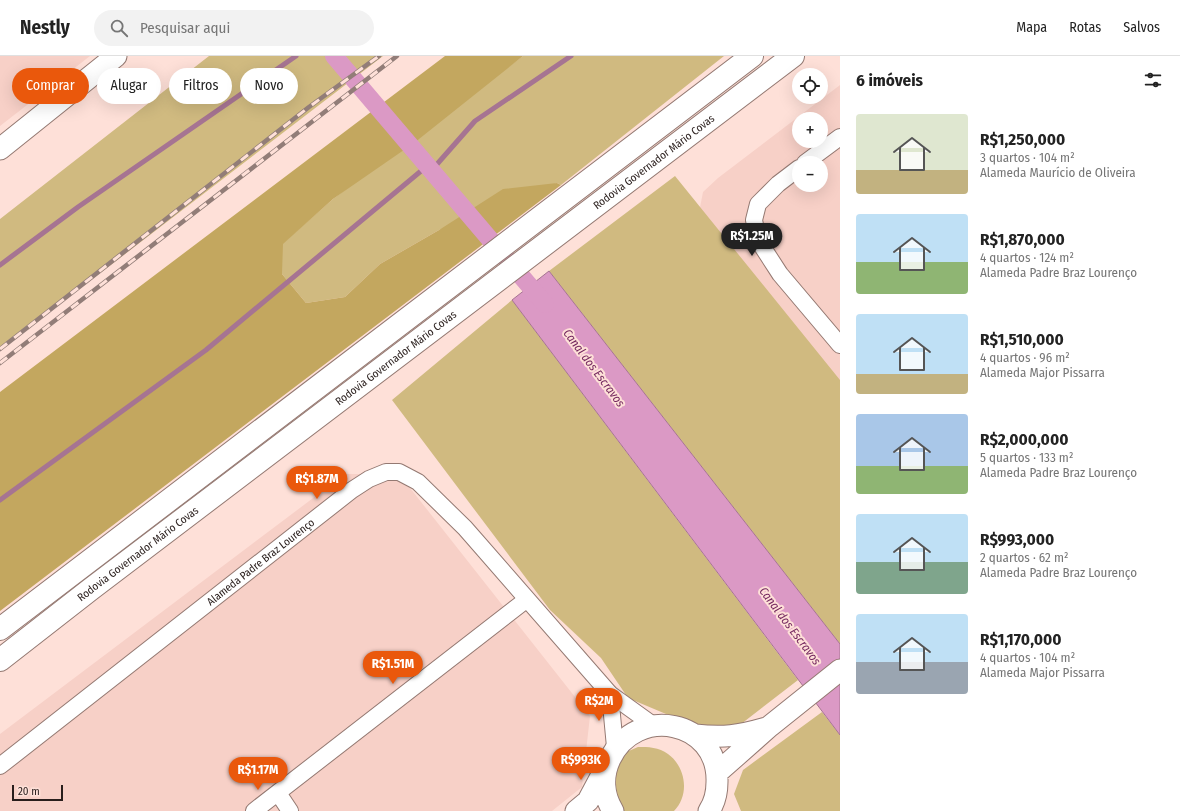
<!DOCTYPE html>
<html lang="pt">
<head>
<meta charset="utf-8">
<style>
	body { margin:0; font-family:"Fira Sans Condensed",sans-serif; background:#f2f2f2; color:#222; height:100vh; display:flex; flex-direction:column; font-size:15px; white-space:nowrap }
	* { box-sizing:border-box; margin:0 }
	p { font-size:13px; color:#767676 }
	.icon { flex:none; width:22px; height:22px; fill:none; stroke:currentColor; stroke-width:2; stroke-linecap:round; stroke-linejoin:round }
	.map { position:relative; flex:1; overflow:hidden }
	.side { display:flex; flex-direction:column; background:#fff; width:340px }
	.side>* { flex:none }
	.guide { position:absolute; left:12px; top:12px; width:380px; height:36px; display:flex; gap:8px }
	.buttons { position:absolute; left:792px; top:12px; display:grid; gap:8px }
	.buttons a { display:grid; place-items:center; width:36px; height:36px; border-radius:50%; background:#fff; box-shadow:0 4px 16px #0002; font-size:20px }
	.scale { position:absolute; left:12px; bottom:10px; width:51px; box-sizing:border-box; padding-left:4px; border:2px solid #291e1c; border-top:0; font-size:11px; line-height:14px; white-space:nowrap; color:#291e1c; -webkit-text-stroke:3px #fee0d8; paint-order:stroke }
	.price { position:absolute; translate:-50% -34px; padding:0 9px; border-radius:14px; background:#ea580c; color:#fff; font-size:13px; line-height:26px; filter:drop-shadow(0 1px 2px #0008) }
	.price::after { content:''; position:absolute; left:50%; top:24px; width:12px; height:9px; margin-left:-6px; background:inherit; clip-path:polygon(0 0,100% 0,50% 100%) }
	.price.current { background:#222; color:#fff }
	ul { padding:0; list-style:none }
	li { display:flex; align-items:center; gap:12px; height:100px; padding:0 16px }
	li span { display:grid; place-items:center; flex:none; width:112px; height:80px; border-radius:4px; color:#555 }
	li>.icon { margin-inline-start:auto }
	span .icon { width:48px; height:48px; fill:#fffc; stroke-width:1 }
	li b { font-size:17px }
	h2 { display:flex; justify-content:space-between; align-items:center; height:48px; padding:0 16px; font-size:17px }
	.chip { padding:0 14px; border-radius:18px; background:#fff; box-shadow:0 4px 16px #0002; font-size:14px; line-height:36px }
	.chip.current { background:#ea580c; color:#fff }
	header { display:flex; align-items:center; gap:24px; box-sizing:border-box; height:56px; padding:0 20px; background:#fff; border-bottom:1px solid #e0e0e0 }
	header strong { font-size:19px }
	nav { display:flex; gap:22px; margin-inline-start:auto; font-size:14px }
	.search { width:280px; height:36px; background:#f2f2f2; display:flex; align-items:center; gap:10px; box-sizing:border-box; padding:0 14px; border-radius:22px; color:#767676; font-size:15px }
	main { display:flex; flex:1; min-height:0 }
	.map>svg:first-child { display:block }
</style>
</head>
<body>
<header>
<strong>Nestly</strong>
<div class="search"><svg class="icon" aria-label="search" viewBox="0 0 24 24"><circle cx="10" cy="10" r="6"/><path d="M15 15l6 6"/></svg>Pesquisar aqui</div>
<nav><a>Mapa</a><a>Rotas</a><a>Salvos</a></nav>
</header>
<main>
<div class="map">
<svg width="840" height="755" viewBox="0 0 840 755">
	<rect width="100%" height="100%" fill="#fee0d8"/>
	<!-- built -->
	<path fill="#f7d0c7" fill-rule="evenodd" d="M0 0H90L0 70Z
		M840 29V359L695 177 703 136 718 122ZM799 63H821V85H799ZM799 107H821V129H799Z
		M345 418H399L590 660 582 731 552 755H0V678Z"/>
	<!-- green -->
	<path fill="#d0ba80" d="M209 0H383L0 294V163Z
		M523 0H724L561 129 557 127 439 174 380 208 345 241 306 247 282 218V188L333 143Z
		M675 120 840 324V588L549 215Z
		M512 244 798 624 723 682 628 642 601 602 550 554 392 344Z
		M822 656 840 679V755H741L734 738 743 714Z
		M638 691C648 691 659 691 668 698 686 711 690 739 674 755H618L613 708 624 697Z"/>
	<!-- forest -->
	<path fill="#c3a75f" d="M445 0H523L414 87 333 143 283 188 282 218 306 247 345 241 380 208 439 174 503 133 557 127 561 129 0 555V336Z"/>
	<!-- water -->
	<path fill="#db99c5" stroke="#a67492" d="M549 215 840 588V679L512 244Z"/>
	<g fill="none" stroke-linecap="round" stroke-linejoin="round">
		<!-- stream -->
		<path stroke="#a67492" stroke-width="5" d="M431 115 475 65 571 0
			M0 209 78 151 296 0
			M0 444 206 294 427 110"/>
		<!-- canal -->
		<path stroke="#db99c5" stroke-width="18" d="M334 0 545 248"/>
		<!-- minor casing -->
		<g stroke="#947972" stroke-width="18">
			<g id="minor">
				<path d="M805 107 840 81"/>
				<path d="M799 112 778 128 758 148 754 164 758 184 780 218 840 289"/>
				<path d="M610 638 615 691"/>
				<path id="s1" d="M0 710 352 434 369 423 386 416H399L418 426 465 472 610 638 653 669"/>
				<path d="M278 737 290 755"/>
				<path d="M254 755 526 544"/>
			</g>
		</g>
		<!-- tertiary casing -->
		<g stroke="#947972" stroke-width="23">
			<path id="tertiary" d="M0 93 116 0
				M695 679C724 682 738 680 766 672
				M718 716 770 670 840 614
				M576 755 588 745 604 715
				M613 755C603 739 602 720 610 703 636 648 719 664 717 726 717 737 715 746 709 755"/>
		</g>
		<!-- primary casing -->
		<g stroke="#947972" stroke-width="24">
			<g id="primary">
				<path d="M0 573 752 0"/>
				<path id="s2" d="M0 604 91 533 793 0"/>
			</g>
		</g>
		<!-- minor -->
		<use href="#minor" stroke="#fff" stroke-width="16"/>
		<!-- tertiary -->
		<use href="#tertiary" stroke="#fff" stroke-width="21"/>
		<!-- primary -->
		<use href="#primary" stroke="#fff" stroke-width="22"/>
		<!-- rail casing -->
		<g stroke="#927d78" stroke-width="4.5">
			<path id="rail" d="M0 293 309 51 379 0
				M0 307 397 0"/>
		</g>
		<!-- rail -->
		<use href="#rail" stroke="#fee0d8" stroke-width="3" stroke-dasharray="9" stroke-linecap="butt"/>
	</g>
	<g text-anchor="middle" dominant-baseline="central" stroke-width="4" stroke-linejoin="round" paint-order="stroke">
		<!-- street labels -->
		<g font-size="11" fill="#291e1c" stroke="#fee0d8">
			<text stroke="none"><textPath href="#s2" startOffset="822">Rodovia Governador Mário Covas</textPath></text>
			<text stroke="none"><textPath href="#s2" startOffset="498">Rodovia Governador Mário Covas</textPath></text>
			<text stroke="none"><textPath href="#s2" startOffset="174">Rodovia Governador Mário Covas</textPath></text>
			<text stroke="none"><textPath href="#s1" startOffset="331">Alameda Padre Braz Lourenço</textPath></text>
		</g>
		<!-- water labels -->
		<g font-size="12" font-style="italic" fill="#73265e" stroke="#fee0d8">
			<text transform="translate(594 312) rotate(53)">Canal dos Escravos</text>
			<text transform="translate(790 570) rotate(53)">Canal dos Escravos</text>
		</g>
	</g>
</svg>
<div class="buttons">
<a><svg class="icon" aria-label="locate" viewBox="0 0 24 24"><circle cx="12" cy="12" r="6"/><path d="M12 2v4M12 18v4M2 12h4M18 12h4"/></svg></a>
<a>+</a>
<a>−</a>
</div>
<div class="scale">20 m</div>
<b class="price current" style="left:752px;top:201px">R$1.25M</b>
<b class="price" style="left:317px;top:444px">R$1.87M</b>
<b class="price" style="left:393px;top:629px">R$1.51M</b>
<b class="price" style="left:599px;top:666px">R$2M</b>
<b class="price" style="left:581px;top:725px">R$993K</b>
<b class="price" style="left:258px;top:735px">R$1.17M</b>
<div class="guide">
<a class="chip current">Comprar</a>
<a class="chip">Alugar</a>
<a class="chip">Filtros</a>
<a class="chip">Novo</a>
</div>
</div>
<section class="side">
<h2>6 imóveis<svg class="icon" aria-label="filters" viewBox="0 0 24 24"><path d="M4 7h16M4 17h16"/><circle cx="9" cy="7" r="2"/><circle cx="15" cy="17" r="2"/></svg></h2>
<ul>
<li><span style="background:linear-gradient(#dfe7d0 70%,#c2b280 0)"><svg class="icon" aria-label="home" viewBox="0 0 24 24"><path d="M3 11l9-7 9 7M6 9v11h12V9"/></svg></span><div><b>R$1,250,000</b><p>3 quartos · 104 m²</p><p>Alameda Maurício de Oliveira</p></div></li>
<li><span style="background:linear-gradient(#bfe0f5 60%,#8fb573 0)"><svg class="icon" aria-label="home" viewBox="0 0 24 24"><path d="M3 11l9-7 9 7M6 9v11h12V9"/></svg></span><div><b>R$1,870,000</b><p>4 quartos · 124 m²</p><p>Alameda Padre Braz Lourenço</p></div></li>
<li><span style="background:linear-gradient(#bfe0f5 75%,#c2b280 0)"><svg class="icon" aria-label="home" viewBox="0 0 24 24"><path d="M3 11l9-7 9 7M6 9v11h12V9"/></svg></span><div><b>R$1,510,000</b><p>4 quartos · 96 m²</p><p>Alameda Major Pissarra</p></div></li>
<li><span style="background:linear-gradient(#a9c7e8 65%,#8fb573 0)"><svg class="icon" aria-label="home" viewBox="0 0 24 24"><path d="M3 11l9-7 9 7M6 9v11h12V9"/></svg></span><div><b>R$2,000,000</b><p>5 quartos · 133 m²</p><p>Alameda Padre Braz Lourenço</p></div></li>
<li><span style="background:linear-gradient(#bfe0f5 60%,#7fa58c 0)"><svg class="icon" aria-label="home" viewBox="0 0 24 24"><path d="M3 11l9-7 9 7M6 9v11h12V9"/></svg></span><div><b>R$993,000</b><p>2 quartos · 62 m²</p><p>Alameda Padre Braz Lourenço</p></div></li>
<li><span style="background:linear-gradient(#bfe0f5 60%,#9aa5b1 0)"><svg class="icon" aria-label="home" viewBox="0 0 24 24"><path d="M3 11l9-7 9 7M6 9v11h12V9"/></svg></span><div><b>R$1,170,000</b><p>4 quartos · 104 m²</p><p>Alameda Major Pissarra</p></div></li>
</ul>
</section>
</main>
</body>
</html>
